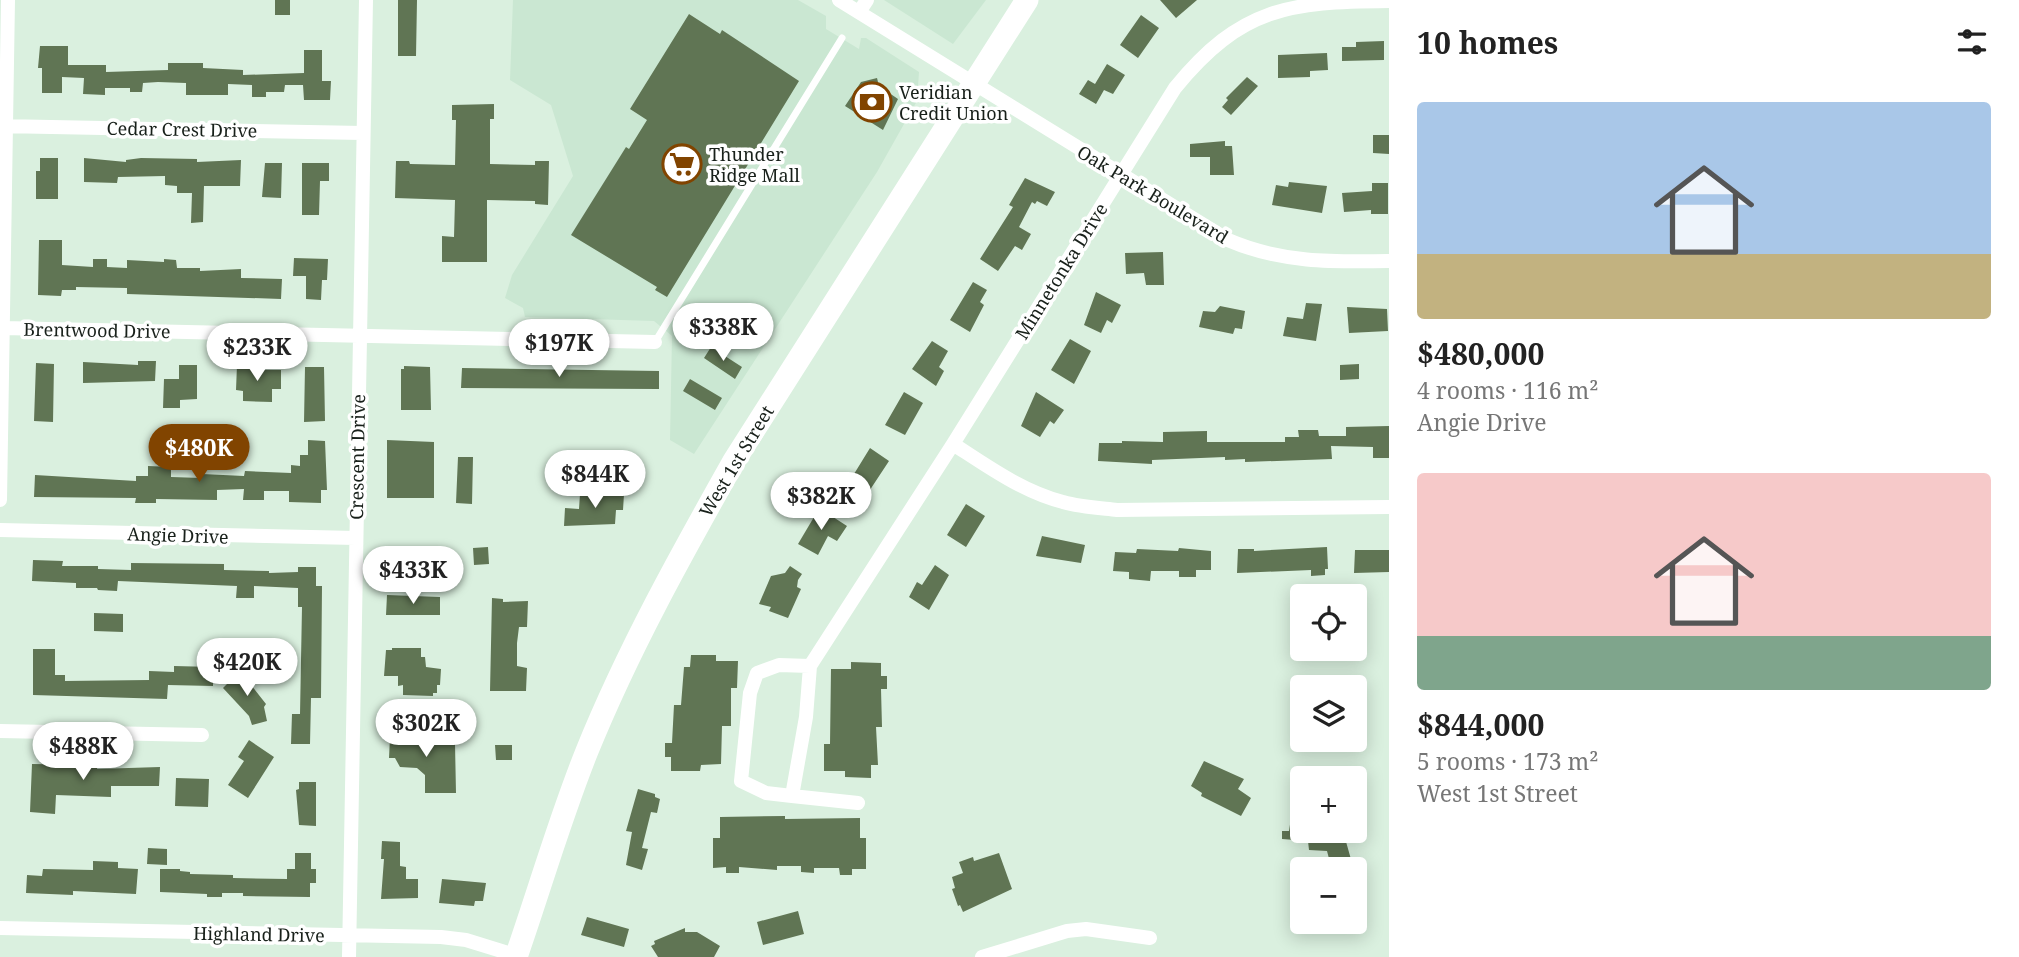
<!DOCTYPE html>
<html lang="en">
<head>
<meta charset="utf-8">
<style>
	body { margin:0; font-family:"Noto Serif",serif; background:#f6f6f6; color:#222; height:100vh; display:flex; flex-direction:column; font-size:26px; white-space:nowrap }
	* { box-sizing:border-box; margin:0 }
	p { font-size:23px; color:#767676 }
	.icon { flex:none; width:38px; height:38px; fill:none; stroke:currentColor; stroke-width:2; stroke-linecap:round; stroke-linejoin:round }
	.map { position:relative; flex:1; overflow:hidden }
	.panel { display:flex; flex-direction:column; background:#fff; width:630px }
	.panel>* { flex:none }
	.buttons { position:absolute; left:1290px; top:584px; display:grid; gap:14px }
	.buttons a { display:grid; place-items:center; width:77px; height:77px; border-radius:7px; background:#fff; box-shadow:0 4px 18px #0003; font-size:35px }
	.price { position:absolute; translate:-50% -60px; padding:0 16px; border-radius:24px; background:#fff; color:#222; font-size:23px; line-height:46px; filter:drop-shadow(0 2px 4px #0008) }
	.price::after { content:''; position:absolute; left:50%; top:42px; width:21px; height:16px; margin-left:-10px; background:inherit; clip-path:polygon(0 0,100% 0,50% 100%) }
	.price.selected { background:#814400; color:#fff }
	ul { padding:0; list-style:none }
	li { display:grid; align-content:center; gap:14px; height:371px; padding:0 28px }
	li span { display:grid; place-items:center; height:217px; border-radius:7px; color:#555 }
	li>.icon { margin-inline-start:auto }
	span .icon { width:126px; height:126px; fill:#fffc; stroke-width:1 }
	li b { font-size:30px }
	h2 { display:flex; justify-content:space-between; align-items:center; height:84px; padding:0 28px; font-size:30px }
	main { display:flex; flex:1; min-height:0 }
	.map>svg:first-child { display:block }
</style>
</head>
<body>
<main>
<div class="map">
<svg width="1389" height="957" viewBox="0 0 1389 957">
	<rect width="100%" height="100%" fill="#daf0df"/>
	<!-- built -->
	<path fill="#cae7d2" d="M513 0H798L826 16V29L859 49 861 38H866L919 72 917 101 877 172 694 454 670 440 672 336 654 321 525 317 523 308 505 298 512 275 573 176 551 105 510 80Z
		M884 0H986L953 44Z"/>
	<!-- building -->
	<path fill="#607554" d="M275 0H290V15H275Z
		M398 0H417L416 56H398Z
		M1160 0H1197L1176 18Z
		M689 14 720 34 722 30 799 81 667 297 655 290 657 287 571 235 626 147 629 149 647 120 630 109Z
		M1141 15 1159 28 1138 58 1120 45Z
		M1384 41V60L1342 61V47H1356V42Z
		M40 46H68V65H106V72L168 70V63H203V68L243 70V75L304 73V50H322V81H331L330 100H304L303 85H285L284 92H266V97H252V85L228 84V95H186V83L158 82 143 83 142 92H130V88H105V95L83 94 84 78 62 77V93H42V68H38Z
		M1327 53 1328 70 1310 71V77L1278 78V55Z
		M1107 64 1125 75 1113 94 1104 90 1096 104 1079 94 1088 80 1095 84Z
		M1247 77 1258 86 1231 115 1222 107 1228 100 1226 98Z
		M877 78 879 86 898 99 883 130 845 106 861 82Z
		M494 104V119H490V164L535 165V161H549L548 205 535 204V201L487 200V262H442V236L454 237 455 200 395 198 396 161H409L410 164 455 165 456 120H452V105Z
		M1373 135H1389V154L1373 153Z
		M1225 141V146H1232L1234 175H1210V157H1190V144Z
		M40 158H58V199H36V171H40Z
		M84 158 126 162V160L141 158 197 159V162L241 160 240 186H204L203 222 191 223 192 193H177V186L165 185V176L118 177 117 183 84 182Z
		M265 163H282L281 198 262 197Z
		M302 163H329V181H320L319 215H302Z
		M1025 178 1055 192 1047 206 1037 201 1035 204 1032 202 1019 227 1031 234 1022 250 1015 246 998 271 980 259 1013 207 1009 205Z
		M1289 182 1327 186 1322 213 1272 205 1276 185 1288 187Z
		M1372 183H1388V214H1371V210L1344 212 1342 193 1372 191Z
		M39 240H62V265L93 267V259H107V267L127 268V260L164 262V259L176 260 177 268H200V271L241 269V278L282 279 281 299 127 294V288L76 287V290H62L61 296 38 295Z
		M1163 252 1164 285H1146L1144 273 1126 274 1125 253Z
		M294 258 328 259 327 280H322L321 300 306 299V276H293Z
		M973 282 987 290 980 302 984 305 970 332 950 320Z
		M1096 292 1121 305 1112 323 1107 320 1101 333 1084 325Z
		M1306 303 1322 304 1316 341 1283 336 1287 317 1303 319Z
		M1220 306 1245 311 1242 329 1235 328 1233 334 1199 327 1203 311 1215 312Z
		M1347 307 1387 309 1388 331 1349 333Z
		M1070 339 1091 351 1074 384 1051 370Z
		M932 341 948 351 939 367 944 371 936 386 912 369Z
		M711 347 742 367 735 379 704 358Z
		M138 361H156L155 381 83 383V362L138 365Z
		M36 363 54 364 53 422 34 421Z
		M260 364V370H281V389H272V402L243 401V391L236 390 237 365Z
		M1359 364V379L1340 380V365Z
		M179 365H197V399L180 400V408H163L164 379H179Z
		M404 366 430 367 431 410H401V369H404Z
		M305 367H324L325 421 304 422Z
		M462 368 659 371V389L461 388Z
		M690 379 722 398 715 410 683 391Z
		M904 392 923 403 905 435 885 425Z
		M1036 392 1064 410 1054 424 1050 421 1040 437 1021 426Z
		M1389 426V458H1373V447L1331 446 1332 459 1245 462V459L1225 460V457L1152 460V464L1098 461 1099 443H1122V441L1163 442V432L1207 431V442H1285V437H1299L1298 430H1318L1319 436H1346V427Z
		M308 440 325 441 327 490H321V503L289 502V491H264V500H243L244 489 217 490V500L156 499V503H135L136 498 34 497 35 475 136 481V476H148V466L171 467V477L202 478V474L244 476 245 471 291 473V465L300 466V455H308Z
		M387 440 434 442V498H387Z
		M870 448 889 461 860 505 846 497 858 477 854 474Z
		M458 457H473L472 504 456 503Z
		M580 494H624L623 510H616L615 524 564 526 565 508 579 509Z
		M966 504 985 516 966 547 947 535Z
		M817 512 828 518 830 515 847 526 837 541 828 536 818 555 798 544Z
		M1042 536 1085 545 1081 563 1036 556Z
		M488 547 489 564 474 565 473 548Z
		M1327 547 1328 569H1325V575L1311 576V570L1237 573 1238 549H1254V551Z
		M1179 548 1211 551V570H1196V577H1179V571H1151L1150 581 1129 579V572L1113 571 1115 552 1136 553 1137 549 1178 551Z
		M1355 550H1389V572L1354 573Z
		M386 558 440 559V577L387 576Z
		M33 560 63 561 62 566H98V569L131 570V563L224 564V570L269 571V573L298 572V567H316V586H322L321 698H311L310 744H291L292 714H300L302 607H298V588L254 586V598H236L237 586 118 581 117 591 98 590 97 588H76V583L32 581Z
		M935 565 949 575 929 610 909 597 917 582 922 585Z
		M790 566 802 574 798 580 797 587 801 589 788 618 769 611 771 607 759 604 771 576 785 573Z
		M387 595 440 597V615H386Z
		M492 598 503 599V602L528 601 527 627H519L517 643V666L527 668 526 691H490Z
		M94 613 123 614V632L94 631Z
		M392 648H421V657H425L426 667 441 669 440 685H437V693H433V696L403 695V685L398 686V676H384L386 650H392Z
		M33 649H55V675H65V681L149 680V671L174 672V666L213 667V686L168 685 167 699 33 695Z
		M691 655H716V661H738L737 688H731V726H722L721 764 701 765 700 771H671V757H665V743H672L674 705H681L684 667H690Z
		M851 662 881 663V676H887V689H881L882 727H876L878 765H871V778L845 777V771H824V744H830L831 669H851Z
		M240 671 266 704 264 707 267 721 252 725 249 716 223 688Z
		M405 727 420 728 419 731 425 732 424 743 455 744 456 793H425V775L417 768 400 767 395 758H389L390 737H396V732L405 731Z
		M249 740 274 757 248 798 228 785 244 761 238 757Z
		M495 745H512V760H496Z
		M1204 761 1244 779 1238 789 1251 798 1241 816 1201 796 1202 793 1191 786Z
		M32 764 98 765 97 769 160 767 159 786H111V797L56 795 55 814 30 812Z
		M176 778 209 779 208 807 175 806Z
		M299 782H316V826L299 825 296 790 299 789Z
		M638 789 655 794V797L660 799 657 813 651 812 642 848 648 849 642 870 626 865 632 832 626 831Z
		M785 816V819L860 818V838H866V869H852V875H840L839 868H814V873L801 872V866H777V870L739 867V873H726V867L713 868V838H720V817Z
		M1291 818H1302V831H1343L1354 870H1332L1327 851 1309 850 1308 841 1282 839V831H1289Z
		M382 841 400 842V866L406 867V879H418V898L381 899 384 859H381Z
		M148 848 167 849V865L147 864Z
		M295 853H311V869H316V883H310V897L243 896V893H222V897H207V894L160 892V869H180V871L190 872V874L233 875V878L287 879V869H295Z
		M999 853 1012 889 963 912 960 905 958 906 952 889 955 888 952 877 963 873 959 862 973 857 974 861Z
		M93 861 118 862V868L138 869 136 894 73 891V895L26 893 27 875 42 876 43 869 93 870Z
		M442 879 486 883 483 901H475L474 906 439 903Z
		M798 911 804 934 763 945 757 922Z
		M587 917 629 929 624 947 581 935Z
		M685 928V932H697L720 946 714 957H658L651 946 655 944 654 941Z"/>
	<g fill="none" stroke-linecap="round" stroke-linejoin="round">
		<!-- service -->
		<path stroke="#fff" stroke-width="7" d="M655 342 842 38"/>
		<!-- minor -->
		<path stroke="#fff" stroke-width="14" d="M839 0 1228 240C1281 263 1332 262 1389 261
			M859 12 867 0
			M0 126 363 133
			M3 328 655 342
			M953 444C987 466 1023 492 1063 502 1080 507 1099 508 1117 510L1389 507
			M0 500 8 0
			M0 530 356 538
			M810 666 779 665 757 673 750 693 741 781 766 793 792 796 806 717 810 666 953 444 1175 88C1241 7 1289 2 1389 1
			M0 731 202 735
			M792 796 858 803
			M0 928 441 937 466 940 521 957
			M349 957 366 0
			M982 957 1067 931 1086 929 1150 938"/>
		<!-- primary -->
		<path stroke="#fff" stroke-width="23" d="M516 957C540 888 560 818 587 751 628 650 681 555 734 461L1027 0"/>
	</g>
	<!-- icons -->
	<defs>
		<g id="bank-ring" transform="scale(2.0125)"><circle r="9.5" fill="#fff" stroke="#814400" stroke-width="1.5"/><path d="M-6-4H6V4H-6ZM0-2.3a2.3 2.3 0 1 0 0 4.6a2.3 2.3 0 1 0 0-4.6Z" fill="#814400"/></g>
		<g id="supermarket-ring" transform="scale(2.0125)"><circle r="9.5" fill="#fff" stroke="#814400" stroke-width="1.5"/><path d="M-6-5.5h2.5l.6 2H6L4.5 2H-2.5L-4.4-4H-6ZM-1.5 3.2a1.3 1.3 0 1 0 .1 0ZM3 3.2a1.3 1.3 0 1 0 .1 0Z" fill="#814400"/></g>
	</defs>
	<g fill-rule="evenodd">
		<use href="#bank-ring" x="872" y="102"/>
		<use href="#supermarket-ring" x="682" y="164"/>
	</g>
	<g text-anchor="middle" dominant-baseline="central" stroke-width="7" stroke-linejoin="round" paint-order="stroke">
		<!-- poi labels -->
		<g font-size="18" fill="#18201a" stroke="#fff" text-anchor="start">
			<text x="899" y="92">Veridian<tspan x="899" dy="21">Credit Union</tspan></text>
			<text x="709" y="154">Thunder<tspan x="709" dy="21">Ridge Mall</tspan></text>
		</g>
		<!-- street labels -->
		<g font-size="18" fill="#18201a" stroke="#fff">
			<text transform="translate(182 129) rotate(1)">Cedar Crest Drive</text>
			<text transform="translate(1153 194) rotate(31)">Oak Park Boulevard</text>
			<text transform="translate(1061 271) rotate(-58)">Minnetonka Drive</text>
			<text transform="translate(97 330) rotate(1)">Brentwood Drive</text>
			<text transform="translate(357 457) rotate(-89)">Crescent Drive</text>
			<text transform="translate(736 461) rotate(-59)">West 1st Street</text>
			<text transform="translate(178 535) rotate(2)">Angie Drive</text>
			<text transform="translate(259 934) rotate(1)">Highland Drive</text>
		</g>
	</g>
</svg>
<div class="buttons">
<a><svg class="icon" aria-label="locate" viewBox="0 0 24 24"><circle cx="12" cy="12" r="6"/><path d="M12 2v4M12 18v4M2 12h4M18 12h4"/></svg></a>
<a><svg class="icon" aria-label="layers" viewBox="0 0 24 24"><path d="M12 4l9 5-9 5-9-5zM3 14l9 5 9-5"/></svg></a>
<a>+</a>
<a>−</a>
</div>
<b class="price" style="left:723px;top:363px">$338K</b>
<b class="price" style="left:559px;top:379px">$197K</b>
<b class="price" style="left:257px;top:383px">$233K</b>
<b class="price selected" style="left:199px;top:484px">$480K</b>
<b class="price" style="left:595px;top:510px">$844K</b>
<b class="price" style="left:821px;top:532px">$382K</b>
<b class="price" style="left:413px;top:606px">$433K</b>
<b class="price" style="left:247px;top:698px">$420K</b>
<b class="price" style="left:426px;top:759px">$302K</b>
<b class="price" style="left:83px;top:782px">$488K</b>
</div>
<section class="panel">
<h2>10 homes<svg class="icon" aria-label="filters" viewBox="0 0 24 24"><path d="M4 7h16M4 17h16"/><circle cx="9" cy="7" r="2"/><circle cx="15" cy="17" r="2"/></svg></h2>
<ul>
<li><span style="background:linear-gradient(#a9c7e8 70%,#c2b280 0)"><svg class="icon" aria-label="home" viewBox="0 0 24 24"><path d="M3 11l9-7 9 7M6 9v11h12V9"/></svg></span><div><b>$480,000</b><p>4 rooms · 116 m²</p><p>Angie Drive</p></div></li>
<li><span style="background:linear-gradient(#f6c9c9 75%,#7fa58c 0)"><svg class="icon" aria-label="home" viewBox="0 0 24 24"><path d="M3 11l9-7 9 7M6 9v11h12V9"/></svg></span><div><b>$844,000</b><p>5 rooms · 173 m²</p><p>West 1st Street</p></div></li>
</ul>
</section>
</main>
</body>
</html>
